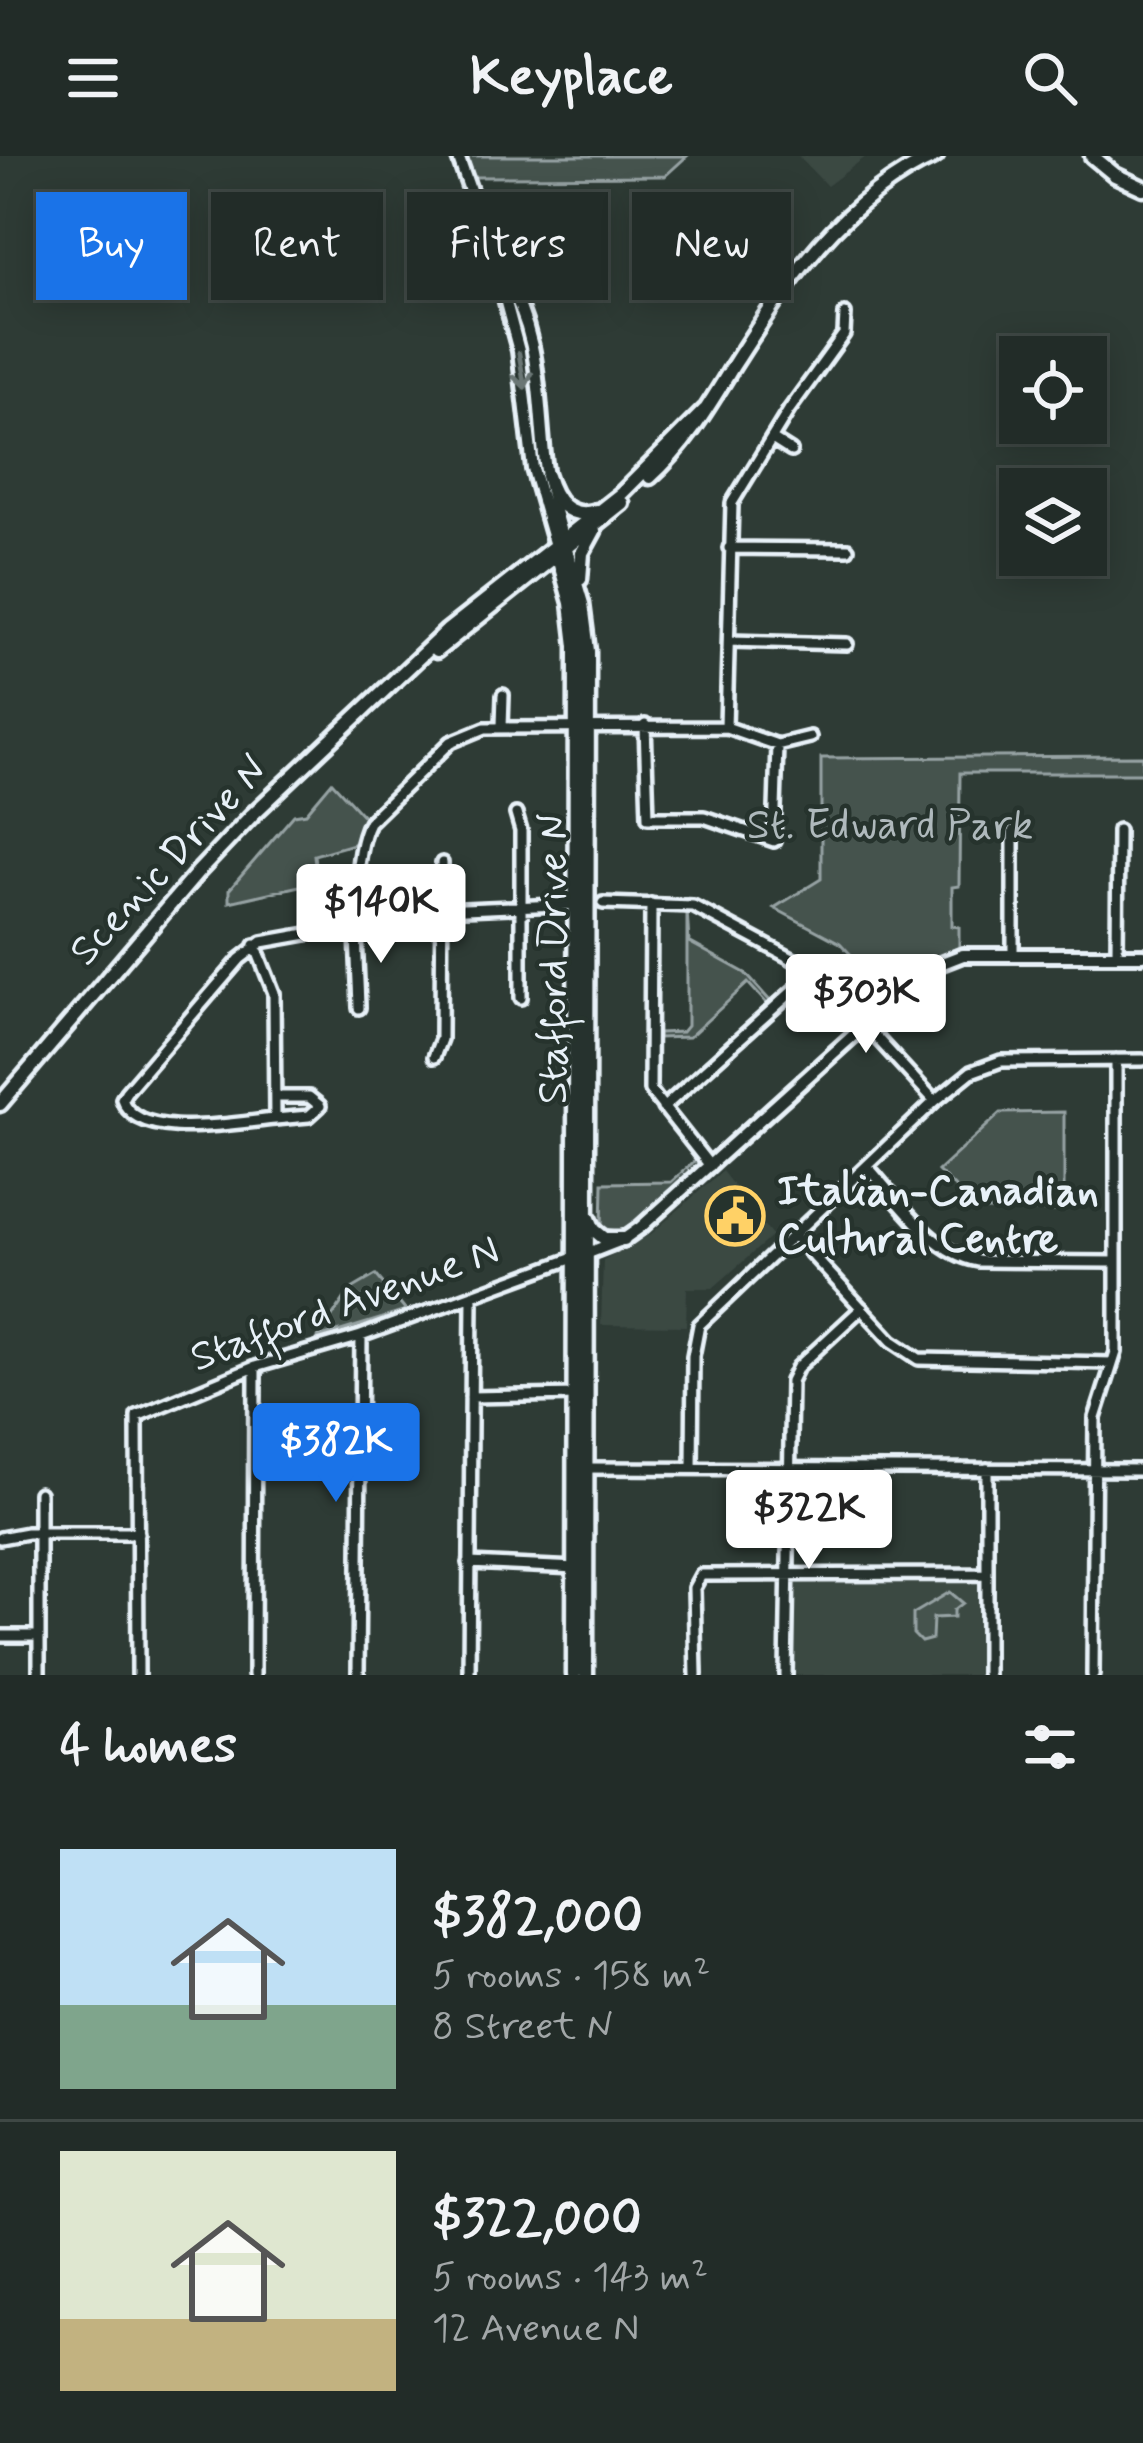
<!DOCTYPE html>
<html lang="en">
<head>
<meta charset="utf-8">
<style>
	body { margin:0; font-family:Mynerve,sans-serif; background:#2e3834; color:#f1f3f6; height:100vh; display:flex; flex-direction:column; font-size:45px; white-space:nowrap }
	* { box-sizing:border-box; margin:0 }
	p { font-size:39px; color:#a2a7a8 }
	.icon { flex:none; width:66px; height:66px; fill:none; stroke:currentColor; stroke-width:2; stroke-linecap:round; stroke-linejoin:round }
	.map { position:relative; height:1519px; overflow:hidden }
	.details { display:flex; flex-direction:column; background:#222c28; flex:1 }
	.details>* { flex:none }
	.guide { position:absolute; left:36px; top:36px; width:1071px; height:108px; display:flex; gap:24px }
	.buttons { position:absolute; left:999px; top:180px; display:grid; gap:24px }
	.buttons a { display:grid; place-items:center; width:108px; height:108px; border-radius:0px; background:#222c28; box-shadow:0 6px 30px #0003,0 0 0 3px #3f4845; font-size:60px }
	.price { position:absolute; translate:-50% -102px; padding:0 27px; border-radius:12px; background:#fff; color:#222; font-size:39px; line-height:78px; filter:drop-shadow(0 3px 6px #0008) }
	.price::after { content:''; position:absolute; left:50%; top:72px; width:36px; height:27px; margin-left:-18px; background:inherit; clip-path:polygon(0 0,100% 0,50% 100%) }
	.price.selected { background:#1a73e8; color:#fff }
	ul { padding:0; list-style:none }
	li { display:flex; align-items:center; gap:36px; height:300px; padding:0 60px }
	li+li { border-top:3px solid #3f4845 }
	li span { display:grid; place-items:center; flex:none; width:336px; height:240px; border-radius:0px; color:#555 }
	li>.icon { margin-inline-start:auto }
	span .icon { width:144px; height:144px; fill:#fffc; stroke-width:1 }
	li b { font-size:51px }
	h2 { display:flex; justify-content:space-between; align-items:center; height:144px; padding:0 60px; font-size:51px }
	.tag { padding:0 42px; border-radius:0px; background:#222c28; box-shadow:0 6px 30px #0003,0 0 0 3px #3f4845; font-size:42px; line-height:108px }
	.tag.selected { background:#1a73e8; color:#fff }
	header { display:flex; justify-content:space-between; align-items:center; height:156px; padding:0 60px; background:#222c28; font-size:54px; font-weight:700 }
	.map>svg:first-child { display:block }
</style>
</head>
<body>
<header><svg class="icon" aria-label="menu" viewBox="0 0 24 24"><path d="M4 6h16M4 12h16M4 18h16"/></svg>Keyplace<svg class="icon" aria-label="search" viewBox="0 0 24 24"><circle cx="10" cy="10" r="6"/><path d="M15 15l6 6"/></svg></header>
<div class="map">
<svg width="1143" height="1519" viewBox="0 0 1143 1519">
	<rect width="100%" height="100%" fill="#2e3b35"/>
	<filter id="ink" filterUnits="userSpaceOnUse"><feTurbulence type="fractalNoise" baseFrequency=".00833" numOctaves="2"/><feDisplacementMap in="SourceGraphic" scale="24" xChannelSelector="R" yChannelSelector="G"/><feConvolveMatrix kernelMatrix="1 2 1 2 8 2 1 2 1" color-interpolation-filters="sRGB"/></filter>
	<g filter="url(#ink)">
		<!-- built -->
		<path fill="#3b4843" d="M798 0H867L827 30Z
			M722 1015 772 1080 713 1132H687L686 1170 601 1169 603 1104 651 1078Z
			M786 1418H987V1519H786Z"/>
		<!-- green -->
		<path fill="#45524e" stroke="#96a2a3" stroke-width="3" d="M466 0H687L665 20 473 21Z
			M1143 600V617H960L959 730 952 731V770L959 771V791L924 807 889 839 840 787 774 752 821 723V602Z
			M332 626 369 666 360 686 314 699 317 726 229 746V734L294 659 306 657Z
			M687 754 689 786 745 817 771 846 768 849 748 827 689 881 658 882V877L682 876 687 870Z
			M1064 956V1055L978 1054 938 1015 1001 957Z
			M698 1002 699 1012 649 1058 621 1076 602 1072 603 1027 671 1026Z
			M376 1119 406 1155 318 1182 350 1134Z
			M950 1436 963 1447 954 1454V1461L933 1462 932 1483 921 1486 913 1478V1458Z"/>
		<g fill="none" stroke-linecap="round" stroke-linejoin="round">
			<!-- minor casing -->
			<g stroke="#e8f1f8" stroke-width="18">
				<path id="minor" d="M772 283 791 295
					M729 392 848 393
					M729 485 847 488
					M645 569 648 661H704L774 685 777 589
					M502 570 503 539
					M726 571 732 347 789 254 844 178 845 158
					M516 658 521 675V842
					M603 747 693 750 815 815 935 945
					M651 748 650 934 710 1010
					M255 789 274 837 275 963C239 966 136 987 122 943L126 936 240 803 262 786 441 754 580 748
					M1013 798V675
					M1117 799 1118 674
					M359 852C358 803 348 708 369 666L451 586 485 572 726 571 777 589 810 581
					M434 901 441 883 442 707
					M663 952 815 815
					M275 963 309 960 320 950 309 941H275
					M867 1010C898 1044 931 1097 978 1105L1115 1106
					M793 1078 892 1185 919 1203 1112 1207
					M471 1241 580 1239
					M581 1312 1143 1314
					M692 1312 693 1200 699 1169 935 945 971 916 1001 905 1143 904
					M0 1382 27 1377H138
					M469 1407 577 1412
					M0 1480H39
					M39 1519V1337
					M138 1519 137 1260 255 1211 361 1180 576 1101
					M254 1519 255 1211
					M358 1519 361 1180
					M469 1519 472 1140
					M696 1519 694 1432 701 1419 987 1418
					M786 1519 791 1225 798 1211 862 1152
					M987 1519V1313
					M1093 1519 1095 1262 1116 1196V904"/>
			</g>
			<!-- tertiary casing -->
			<g stroke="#e8f1f8" stroke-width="20">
				<path id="tertiary" d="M458 0 494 102 519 195 533 313 555 390
					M502 115C540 179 537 228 544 299 547 328 555 356 563 384
					M583 1099 624 1083 641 1071 927 813 963 799H1143"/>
			</g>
			<!-- secondary casing -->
			<g stroke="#e8f1f8" stroke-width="21">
				<path id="secondary" d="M1092 0 1115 19 1143 32
					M547 320C554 344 568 364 596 355
					M650 321C686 289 708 251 733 210 786 127 843 41 936 0
					M563 384 582 448 588 495 586 1519
					M555 390 571 447 576 490 574 1519
					M580 423 582 397 594 375
					M436 495 622 347
					M0 948 198 716 252 659 447 475 621 338 705 254
					M589 1062 594 1074 605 1083H624"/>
			</g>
			<!-- minor -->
			<use href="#minor" stroke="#26332d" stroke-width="9"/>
			<!-- tertiary -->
			<use href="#tertiary" stroke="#26332d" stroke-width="10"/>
			<!-- secondary -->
			<use href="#secondary" stroke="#26332d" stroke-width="12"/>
		</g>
		<!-- one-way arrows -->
		<defs><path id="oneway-shaft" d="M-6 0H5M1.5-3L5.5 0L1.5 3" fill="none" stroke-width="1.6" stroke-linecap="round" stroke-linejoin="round" transform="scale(3)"/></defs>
		<use stroke="#6a7674" href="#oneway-shaft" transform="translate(522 215) rotate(80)"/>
	</g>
	<!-- icons -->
	<defs>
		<g id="civic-ring" transform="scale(3)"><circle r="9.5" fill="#26332d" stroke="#ffd166" stroke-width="1.5"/><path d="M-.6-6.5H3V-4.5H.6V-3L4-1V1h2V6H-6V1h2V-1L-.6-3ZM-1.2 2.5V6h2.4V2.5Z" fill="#ffd166"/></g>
	</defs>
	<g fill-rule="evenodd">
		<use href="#civic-ring" x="735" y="1060"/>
	</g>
	<g text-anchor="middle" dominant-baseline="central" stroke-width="9" stroke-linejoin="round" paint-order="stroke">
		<!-- park labels -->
		<g font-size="42" fill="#afb9bc" stroke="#26332d">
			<text x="890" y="670">St. Edward Park</text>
		</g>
		<!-- street labels -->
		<g font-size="42" fill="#e8f1f8" stroke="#26332d">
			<text transform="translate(170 705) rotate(-47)">Scenic Drive N</text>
			<text transform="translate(554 803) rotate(-90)">Stafford Drive N</text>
			<text transform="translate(345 1149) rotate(-20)">Stafford Avenue N</text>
		</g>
		<!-- poi labels -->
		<g font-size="42" font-weight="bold" fill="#e8f1f8" stroke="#26332d" text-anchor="start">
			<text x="777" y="1036">Italian-Canadian<tspan x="777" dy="48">Cultural Centre</tspan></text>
		</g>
	</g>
</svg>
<div class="buttons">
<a><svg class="icon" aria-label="locate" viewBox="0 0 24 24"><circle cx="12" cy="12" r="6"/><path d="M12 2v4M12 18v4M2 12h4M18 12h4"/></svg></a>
<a><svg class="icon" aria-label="layers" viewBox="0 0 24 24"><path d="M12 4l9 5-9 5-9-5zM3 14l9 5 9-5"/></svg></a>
</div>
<b class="price" style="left:381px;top:810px">$140K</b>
<b class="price" style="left:866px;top:900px">$303K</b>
<b class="price selected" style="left:336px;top:1349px">$382K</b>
<b class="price" style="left:809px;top:1416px">$322K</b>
<div class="guide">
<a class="tag selected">Buy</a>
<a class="tag">Rent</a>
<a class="tag">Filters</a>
<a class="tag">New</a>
</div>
</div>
<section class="details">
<h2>4 homes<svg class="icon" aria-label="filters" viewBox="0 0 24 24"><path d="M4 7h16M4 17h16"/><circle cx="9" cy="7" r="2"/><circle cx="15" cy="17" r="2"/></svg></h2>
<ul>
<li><span style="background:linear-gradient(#bfe0f5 65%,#7fa58c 0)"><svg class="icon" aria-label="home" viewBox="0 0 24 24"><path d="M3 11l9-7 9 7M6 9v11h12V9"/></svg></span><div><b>$382,000</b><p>5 rooms · 158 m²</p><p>8 Street N</p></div></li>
<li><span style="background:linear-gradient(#dfe7d0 70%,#c2b280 0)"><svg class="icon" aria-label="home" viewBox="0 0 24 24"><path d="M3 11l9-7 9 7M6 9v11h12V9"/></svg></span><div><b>$322,000</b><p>5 rooms · 143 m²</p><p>12 Avenue N</p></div></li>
</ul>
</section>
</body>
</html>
